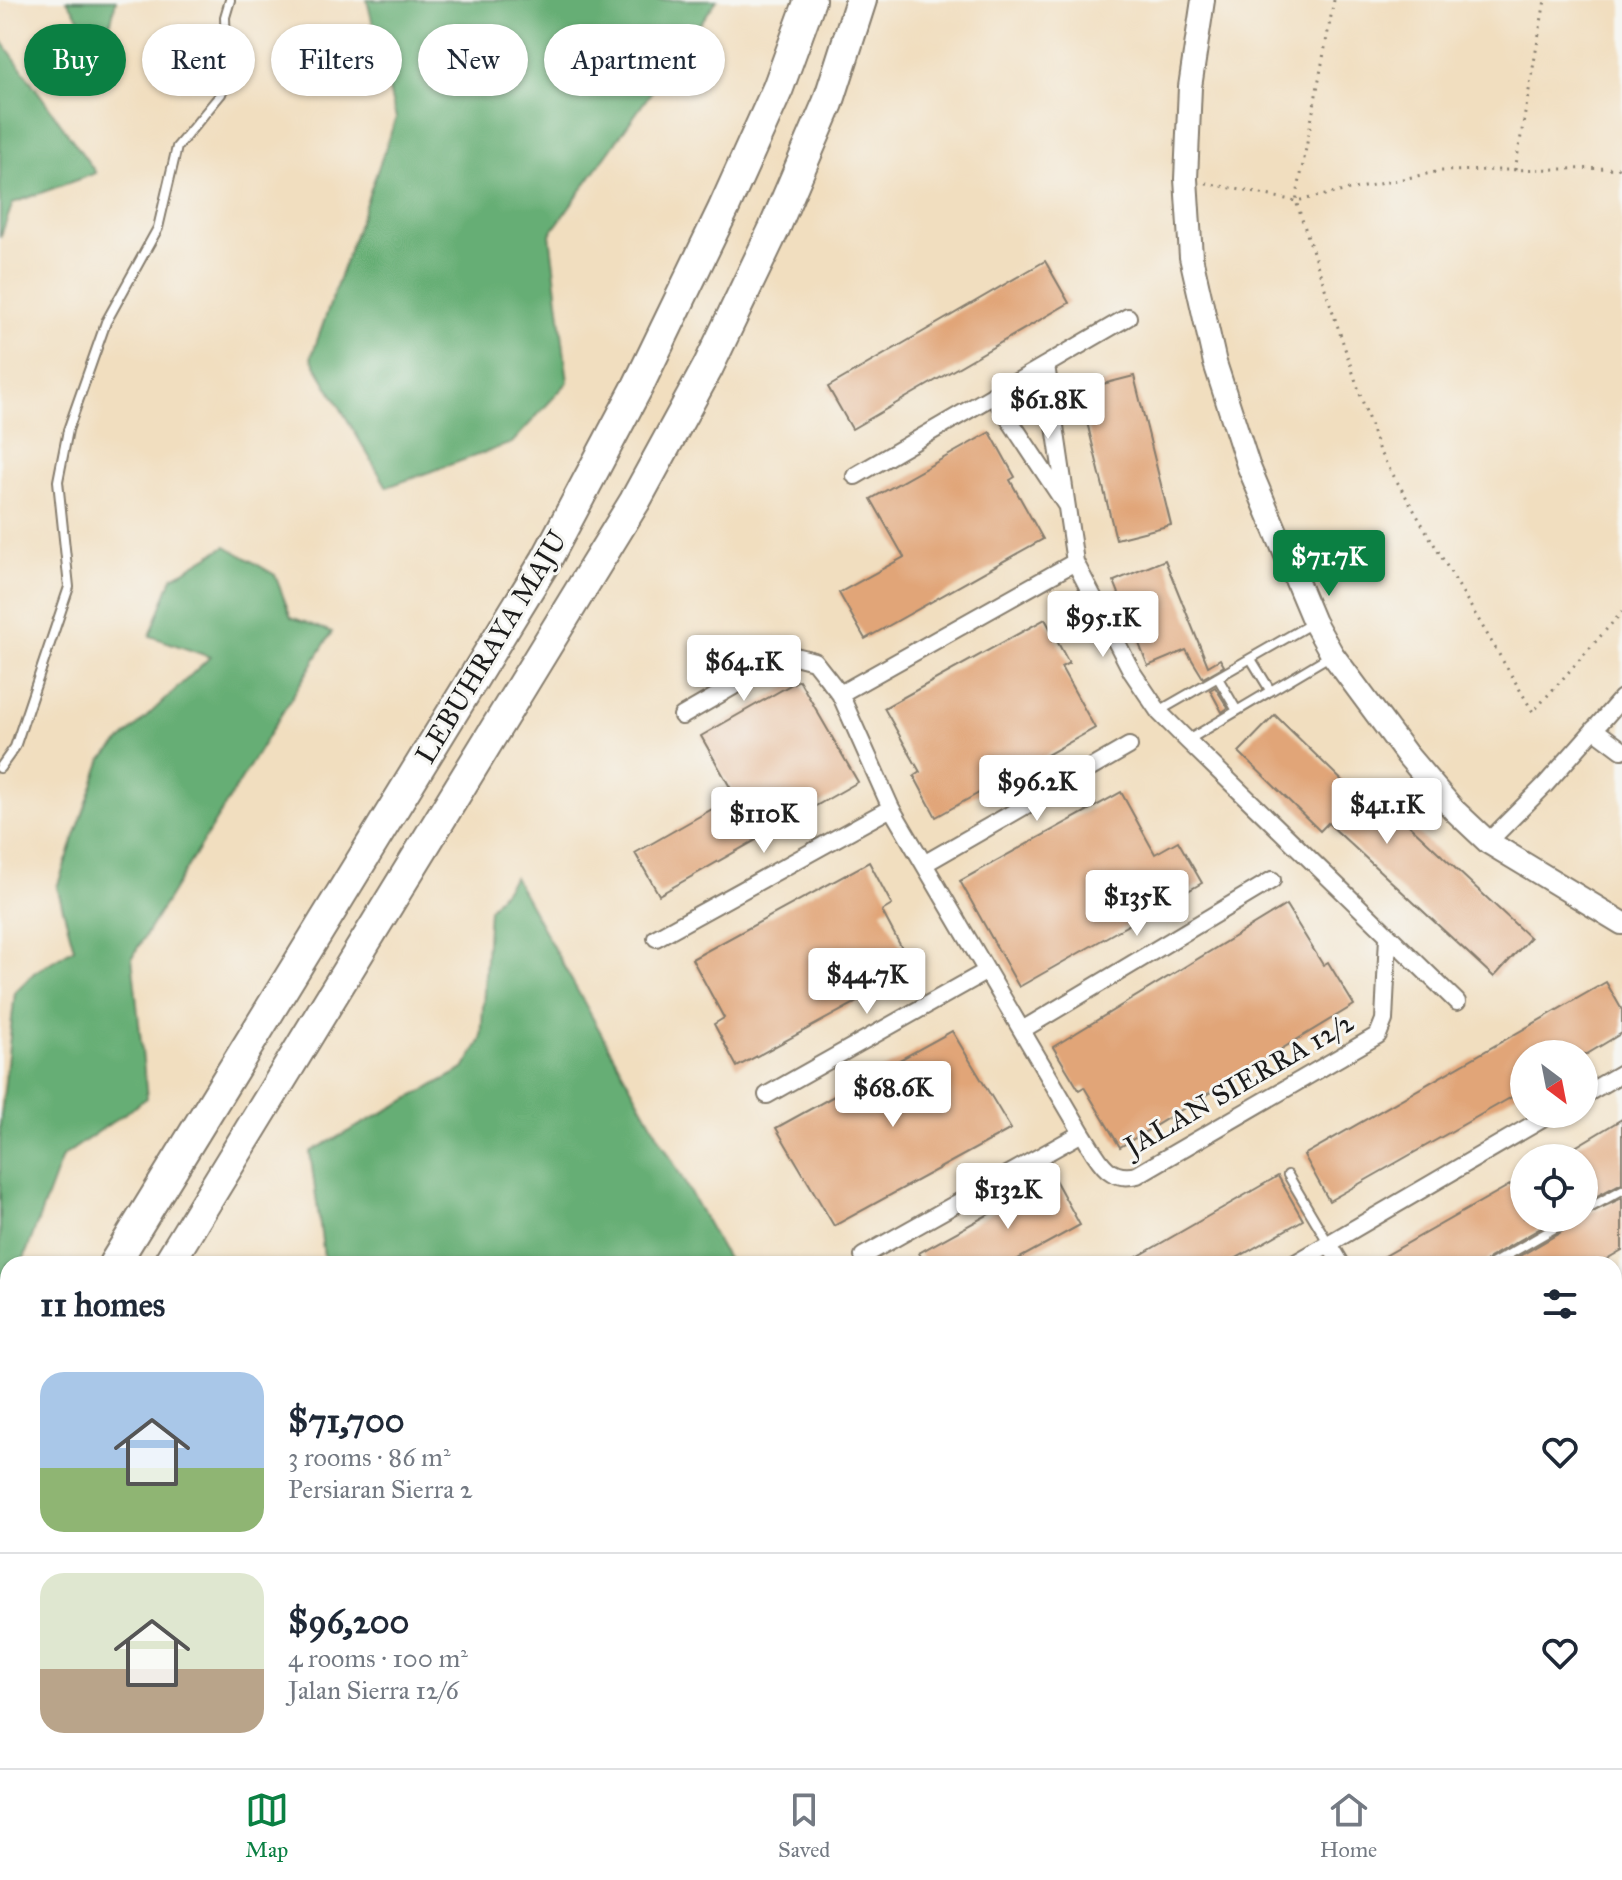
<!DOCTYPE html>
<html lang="en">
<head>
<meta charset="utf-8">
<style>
	body { margin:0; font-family:"IM FELL Great Primer",serif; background:#f2f2f3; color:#1f2937; height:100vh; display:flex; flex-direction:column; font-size:30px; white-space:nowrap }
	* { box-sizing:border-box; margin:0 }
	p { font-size:26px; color:#747a83 }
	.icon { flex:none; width:44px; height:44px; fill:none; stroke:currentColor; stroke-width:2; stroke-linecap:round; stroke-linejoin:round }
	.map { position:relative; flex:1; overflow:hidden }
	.drawer { position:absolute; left:0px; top:1256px; width:1622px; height:512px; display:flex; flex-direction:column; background:#fff; border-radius:24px 24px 0 0; box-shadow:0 2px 6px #0004 }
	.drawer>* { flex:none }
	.banner { position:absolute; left:24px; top:24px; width:800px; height:72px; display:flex; gap:16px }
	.needle { width:52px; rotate:148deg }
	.controls { position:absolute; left:1510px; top:1040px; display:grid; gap:16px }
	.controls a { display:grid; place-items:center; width:88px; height:88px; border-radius:50%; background:#fff; box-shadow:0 2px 6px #0004; font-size:40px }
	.price { position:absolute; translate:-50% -68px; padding:0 18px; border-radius:8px; background:#fff; color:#222; font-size:26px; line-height:52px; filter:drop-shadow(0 2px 4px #0008) }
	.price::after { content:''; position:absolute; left:50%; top:48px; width:24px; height:18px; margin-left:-12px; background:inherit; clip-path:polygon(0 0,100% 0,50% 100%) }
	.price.active { background:#0b8043; color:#fff }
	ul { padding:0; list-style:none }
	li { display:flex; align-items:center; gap:24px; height:200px; padding:0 40px }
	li+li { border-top:2px solid #e0e1e3 }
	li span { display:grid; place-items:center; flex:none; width:224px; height:160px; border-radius:24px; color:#555 }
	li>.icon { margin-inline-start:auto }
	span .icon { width:96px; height:96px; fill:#fffc; stroke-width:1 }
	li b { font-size:34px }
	h2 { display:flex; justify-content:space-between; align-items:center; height:96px; padding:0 40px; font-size:34px }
	.tag { padding:0 28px; border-radius:36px; background:#fff; box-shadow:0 2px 6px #0004; font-size:28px; line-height:72px }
	.tag.active { background:#0b8043; color:#fff }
	.dock { display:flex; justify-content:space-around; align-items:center; height:112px; border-top:2px solid #e0e1e3; background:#fff; font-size:22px; color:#747a83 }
	.dock a { display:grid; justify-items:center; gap:4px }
	.dock .active { color:#0b8043 }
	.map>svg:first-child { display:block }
</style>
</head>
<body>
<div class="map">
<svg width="1622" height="1768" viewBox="0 0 1622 1768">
	<rect width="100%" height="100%" fill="#f6f6f2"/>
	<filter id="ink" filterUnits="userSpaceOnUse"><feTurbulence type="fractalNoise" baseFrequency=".0125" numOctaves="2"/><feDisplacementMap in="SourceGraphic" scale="16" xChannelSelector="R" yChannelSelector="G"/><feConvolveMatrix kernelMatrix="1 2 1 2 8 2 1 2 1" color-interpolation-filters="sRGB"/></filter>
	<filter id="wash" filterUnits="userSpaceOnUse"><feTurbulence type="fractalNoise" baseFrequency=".006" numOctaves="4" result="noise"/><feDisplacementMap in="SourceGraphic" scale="32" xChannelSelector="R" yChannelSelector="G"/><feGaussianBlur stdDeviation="1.8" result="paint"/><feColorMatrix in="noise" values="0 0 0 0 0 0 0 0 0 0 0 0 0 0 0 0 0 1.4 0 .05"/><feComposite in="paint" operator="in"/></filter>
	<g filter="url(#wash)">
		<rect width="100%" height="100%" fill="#f1debf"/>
		<!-- green -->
		<path fill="#7dca89" stroke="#4c7352" stroke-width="2" d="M1622 1740V1768H1570L1585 1760H1614V1744Z"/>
		<!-- forest -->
		<path fill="#66ae75" stroke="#416548" stroke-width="2" d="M67 0H116L111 22 89 33Z
			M367 0H717L550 234 568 382 512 443 387 487 311 358 396 118Z
			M0 38 96 173 13 203 0 238Z
			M226 546 275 575 291 617 332 632 132 957 147 1098 62 1157 22 1264H8V1301L0 1323V1125L15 992 35 972 74 948 57 887 102 759 210 657 150 636 172 578Z
			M514 877 730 1264H325L310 1152 464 1069 481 1040 489 909Z
			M8 1677V1760H1007L1012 1768H0V1682Z"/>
		<g id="blocks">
			<!-- building -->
			<path fill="#e1a578" d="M1045 261 1069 303 852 429 828 387Z
				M1134 376 1171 525 1116 539 1079 390Z
				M990 432 1015 477 1010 480 1043 539 865 639 839 593 904 557 871 499Z
				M1165 560 1208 666 1220 659 1224 666 1203 678 1186 650 1148 666 1114 581Z
				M1045 619 1069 663 1061 667 1095 728 936 817 914 776 920 772 884 708Z
				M799 680 858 782 659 895 635 853 735 796 701 736Z
				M1215 687 1228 708 1222 712 1210 690Z
				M1275 715 1370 808 1380 798 1530 938 1494 977 1328 823 1320 831 1239 752Z
				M1121 792 1155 854 1178 841 1202 883 1019 987 960 881Z
				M869 862 892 905 882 911 914 971 737 1067 714 1024 724 1018 692 959Z
				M1286 905 1323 965 1328 962 1354 1005 1120 1147 1084 1087 1079 1090 1053 1047Z
				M1606 982 1622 1010V1033L1587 1054H1524V1090L1329 1201 1304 1155Z
				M952 1031 1011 1129 834 1226 776 1128Z
				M1622 1119V1183L1584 1203V1158H1557Z
				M1278 1176 1303 1220 1226 1264H1125Z
				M1524 1177V1218H1558L1489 1258 1485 1264H1371Z
				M1054 1178 1080 1225 1009 1264H925L919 1253Z
				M1622 1198V1250L1598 1264H1506L1575 1224 1579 1218Z"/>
		</g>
	</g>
	<g filter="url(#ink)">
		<use href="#blocks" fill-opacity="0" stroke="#867d6e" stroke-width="2"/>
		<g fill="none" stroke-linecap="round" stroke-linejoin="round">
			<!-- service casing -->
			<g stroke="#867d6e" stroke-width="12">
				<path id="service" d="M1251 659 1270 690
					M1218 678 1236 709
					M1159 711 1314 622
					M1188 740 1331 655
					M0 768 15 747 69 587 58 481 68 430 106 322 158 228 177 147 221 94 227 77 225 17 230 0
					M1288 1175 1329 1244
					M1584 1211 1622 1190
					M1492 1264 1572 1218
					M1407 1760 1412 1768"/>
			</g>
			<!-- minor casing -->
			<g stroke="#867d6e" stroke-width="20">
				<path id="minor" d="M1046 365 1075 562 1132 672 1159 712 1187 740 1457 1002
					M993 395 1066 505
					M855 476 1128 317
					M840 694 1075 562
					M682 716 782 658 795 656 814 661 840 694 891 808 1082 1133C1097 1156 1106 1183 1137 1175L1378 1035 1384 1020 1388 937
					M1594 729 1622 750
					M1488 842 1545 785 1622 698
					M924 864 1129 746
					M656 938 891 808
					M1022 1030 1272 880
					M767 1095 987 971
					M1584 1095 1622 1073
					M1329 1244 1341 1264
					M863 1256 1082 1133
					M1294 1264 1551 1114
					M1614 1297 1622 1292
					M1614 1511 1622 1507
					M1614 1718 1622 1713
					M1143 1760 1148 1768
					M1181 1768 1194 1760
					M1530 1768 1543 1760"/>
			</g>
			<!-- tertiary casing -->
			<g stroke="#867d6e" stroke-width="26">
				<path id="tertiary" d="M1203 0 1190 87 1186 179 1191 257 1215 363 1248 465 1314 622 1332 654 1407 755 1454 810 1488 842 1622 923"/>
			</g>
			<!-- motorway casing -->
			<g stroke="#867d6e" stroke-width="34">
				<path id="motorway" d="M114 1264 546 560 638 386 723 210 778 88 810 0
					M168 1264 635 501 708 367 774 229 828 103 861 0
					M0 1450 8 1437
					M0 1539 8 1526"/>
			</g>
			<!-- path -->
			<path stroke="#867d6e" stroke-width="3" stroke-dasharray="2 6" stroke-linecap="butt" d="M1334 0 1296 201 1379 451 1533 712 1622 612
				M1515 170 1545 0
				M1206 183 1296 201 1441 171 1622 168"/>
			<!-- service -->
			<use href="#service" stroke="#fff" stroke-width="8"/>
			<!-- minor -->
			<use href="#minor" stroke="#fff" stroke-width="16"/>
			<!-- tertiary -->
			<use href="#tertiary" stroke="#fff" stroke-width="22"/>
			<!-- motorway -->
			<use href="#motorway" stroke="#fff" stroke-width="30"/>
		</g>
	</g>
	<g text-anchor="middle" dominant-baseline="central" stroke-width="6" stroke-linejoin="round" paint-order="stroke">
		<!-- street labels -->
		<g font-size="28" fill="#1c1c1c" stroke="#f6f6f2">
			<text transform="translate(491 647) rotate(-59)">LEBUHRAYA MAJU</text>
			<text transform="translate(1239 1084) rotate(-30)">JALAN SIERRA 12/2</text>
		</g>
	</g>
</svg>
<div class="controls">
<a><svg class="needle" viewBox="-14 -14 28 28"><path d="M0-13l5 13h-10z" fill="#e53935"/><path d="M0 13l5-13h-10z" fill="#747a83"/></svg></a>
<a><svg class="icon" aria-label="locate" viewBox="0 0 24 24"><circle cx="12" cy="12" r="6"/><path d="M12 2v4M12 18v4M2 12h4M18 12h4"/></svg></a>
</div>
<b class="price" style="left:1048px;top:441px">$61.8K</b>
<b class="price active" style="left:1329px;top:598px">$71.7K</b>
<b class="price" style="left:1103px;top:659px">$95.1K</b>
<b class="price" style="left:744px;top:703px">$64.1K</b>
<b class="price" style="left:1037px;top:823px">$96.2K</b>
<b class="price" style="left:1387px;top:846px">$41.1K</b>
<b class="price" style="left:764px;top:855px">$110K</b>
<b class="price" style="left:1137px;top:938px">$135K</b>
<b class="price" style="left:867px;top:1016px">$44.7K</b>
<b class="price" style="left:893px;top:1129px">$68.6K</b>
<b class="price" style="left:1008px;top:1231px">$132K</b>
<div class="banner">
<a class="tag active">Buy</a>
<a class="tag">Rent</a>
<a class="tag">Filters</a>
<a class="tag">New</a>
<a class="tag">Apartment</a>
</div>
<section class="drawer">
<h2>11 homes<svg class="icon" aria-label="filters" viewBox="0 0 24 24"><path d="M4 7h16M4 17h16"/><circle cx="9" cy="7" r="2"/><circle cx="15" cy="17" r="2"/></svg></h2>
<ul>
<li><span style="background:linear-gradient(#a9c7e8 60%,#8fb573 0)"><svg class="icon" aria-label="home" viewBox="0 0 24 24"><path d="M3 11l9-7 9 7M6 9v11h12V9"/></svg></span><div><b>$71,700</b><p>3 rooms · 86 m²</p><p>Persiaran Sierra 2</p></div><svg class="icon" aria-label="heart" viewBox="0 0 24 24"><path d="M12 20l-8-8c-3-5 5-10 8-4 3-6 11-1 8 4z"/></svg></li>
<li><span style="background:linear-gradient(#dfe7d0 60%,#b9a48a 0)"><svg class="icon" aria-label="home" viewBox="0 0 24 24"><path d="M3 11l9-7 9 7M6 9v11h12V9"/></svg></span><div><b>$96,200</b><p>4 rooms · 100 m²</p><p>Jalan Sierra 12/6</p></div><svg class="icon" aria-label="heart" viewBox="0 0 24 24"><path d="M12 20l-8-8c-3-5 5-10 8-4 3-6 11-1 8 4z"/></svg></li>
</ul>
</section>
</div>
<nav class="dock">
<a class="active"><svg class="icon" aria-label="map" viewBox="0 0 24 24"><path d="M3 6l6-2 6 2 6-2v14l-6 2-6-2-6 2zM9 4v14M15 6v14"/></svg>Map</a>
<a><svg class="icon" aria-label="saved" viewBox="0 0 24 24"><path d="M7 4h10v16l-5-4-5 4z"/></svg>Saved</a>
<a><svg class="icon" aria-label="home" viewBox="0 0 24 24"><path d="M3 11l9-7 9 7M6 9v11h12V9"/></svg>Home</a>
</nav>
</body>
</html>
